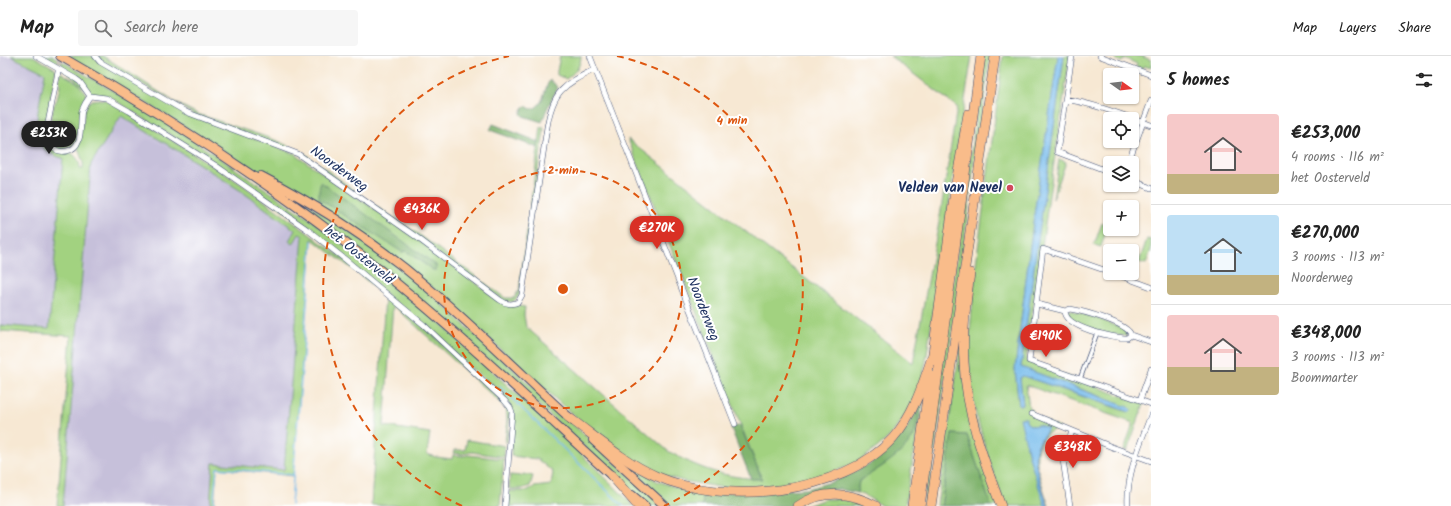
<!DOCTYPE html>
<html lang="en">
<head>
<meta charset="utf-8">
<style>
	body { margin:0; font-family:Kalam,sans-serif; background:#f6f6f6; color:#222; height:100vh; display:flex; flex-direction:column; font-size:15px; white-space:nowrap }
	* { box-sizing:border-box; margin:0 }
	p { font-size:13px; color:#767676 }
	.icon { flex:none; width:22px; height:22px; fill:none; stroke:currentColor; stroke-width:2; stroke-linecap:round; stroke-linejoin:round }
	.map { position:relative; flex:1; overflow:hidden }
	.details { display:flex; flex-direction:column; background:#fff; width:300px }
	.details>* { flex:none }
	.needle { width:26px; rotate:104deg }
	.fabs { position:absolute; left:1103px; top:12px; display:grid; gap:8px }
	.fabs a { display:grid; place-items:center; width:36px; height:36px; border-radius:4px; background:#fff; box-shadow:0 1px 3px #0004; font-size:20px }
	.price { position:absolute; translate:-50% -34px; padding:0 9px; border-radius:14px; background:#d93025; color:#fff; font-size:13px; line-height:26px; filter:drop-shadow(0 1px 2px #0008) }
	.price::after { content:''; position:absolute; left:50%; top:24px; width:12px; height:9px; margin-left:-6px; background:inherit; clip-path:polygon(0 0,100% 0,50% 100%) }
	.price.current { background:#222; color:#fff }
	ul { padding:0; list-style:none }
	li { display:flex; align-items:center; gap:12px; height:100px; padding:0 16px }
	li+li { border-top:1px solid #e0e0e0 }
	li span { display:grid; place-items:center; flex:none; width:112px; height:80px; border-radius:4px; color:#555 }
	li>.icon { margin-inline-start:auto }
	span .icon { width:48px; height:48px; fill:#fffc; stroke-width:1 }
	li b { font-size:17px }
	h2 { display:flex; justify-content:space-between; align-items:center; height:48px; padding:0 16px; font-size:17px }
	header { display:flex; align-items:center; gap:24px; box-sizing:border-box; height:56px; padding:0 20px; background:#fff; border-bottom:1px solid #e0e0e0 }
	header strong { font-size:19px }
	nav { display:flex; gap:22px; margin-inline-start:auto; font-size:14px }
	.search { width:280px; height:36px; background:#f6f6f6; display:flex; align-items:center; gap:10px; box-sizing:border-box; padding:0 14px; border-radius:4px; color:#767676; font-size:15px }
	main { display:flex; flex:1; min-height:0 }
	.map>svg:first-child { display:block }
</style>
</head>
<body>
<header>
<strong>Map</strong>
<div class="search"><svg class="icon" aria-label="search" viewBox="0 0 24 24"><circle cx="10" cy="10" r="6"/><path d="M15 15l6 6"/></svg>Search here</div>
<nav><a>Map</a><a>Layers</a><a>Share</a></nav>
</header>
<main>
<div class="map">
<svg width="1151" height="450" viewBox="0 0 1151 450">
	<rect width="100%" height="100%" fill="#fff"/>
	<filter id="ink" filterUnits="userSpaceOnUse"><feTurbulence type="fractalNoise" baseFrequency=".025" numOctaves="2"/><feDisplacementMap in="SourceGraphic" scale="8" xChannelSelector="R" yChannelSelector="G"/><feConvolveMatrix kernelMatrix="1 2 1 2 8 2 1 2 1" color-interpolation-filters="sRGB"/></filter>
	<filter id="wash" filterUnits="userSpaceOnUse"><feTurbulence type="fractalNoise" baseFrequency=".012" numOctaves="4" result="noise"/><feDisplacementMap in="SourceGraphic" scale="16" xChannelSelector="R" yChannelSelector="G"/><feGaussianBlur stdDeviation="0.9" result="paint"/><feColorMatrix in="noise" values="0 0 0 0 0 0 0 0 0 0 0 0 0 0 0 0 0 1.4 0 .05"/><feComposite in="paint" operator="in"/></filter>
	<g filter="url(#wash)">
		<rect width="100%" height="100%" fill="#f7e8d3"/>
		<!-- industrial -->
		<path fill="#c6c0da" d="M0 0H11L45 17 38 64 37 78 56 101 63 102 49 273 0 269Z
			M121 59 199 108 241 135 296 175 289 185 293 188 300 177 303 180 284 414 213 407 210 450H63L91 108Z"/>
		<!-- green -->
		<path fill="#a2d280" stroke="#5e806f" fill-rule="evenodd" d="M11 0H33L56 13 44 79 49 91C63 94 80 95 80 113H83V107L78 92 85 53 88 47 92 44 99 43 106 44 129 57 244 130 346 205 442 288 507 349 510 355 507 386 505 387C506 378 509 358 505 351L393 249 384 370 430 377 427 398 436 401 452 403 453 399 463 400 468 399 504 403 500 450 371 449 385 241 359 218 312 183 293 420 217 412 214 450H210L213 407 284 414 303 180 299 178 293 188 289 185 295 174 241 135 199 108 121 60 91 108 63 450H57L71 280 0 275V269L49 273 63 102C52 100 40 92 37 79 34 67 43 31 45 17Z
			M39 0H53L163 64 313 165 442 269 574 391 634 450H508L509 435H526L534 431 551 429 553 416 537 403 511 400 513 357 490 328 310 173 256 135 193 93 108 40 90 37 61 11 62 6 58 5 57 9Z
			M67 0H92L181 55 295 98 414 181 504 248 525 251 524 259 526 271 668 395C699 413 726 422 762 423L628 83 913 307 940 160 957 51 890 0H972L956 100 926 305 920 333 910 353 891 379 878 391 855 408 815 422 787 428 760 431 726 432 683 425 655 417 630 403 570 356 434 233 314 148 243 107 181 68ZM394 180 436 209V211L433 214 406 195 402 196 393 189Z
			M97 0H103L178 48 198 58 278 85 306 99 379 152 417 177 505 242H514L519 234 539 86 541 71H543L544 74 519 240 513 246 504 245 299 97 195 59 103 5Z
			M560 0H581C581 11 574 17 566 23L557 19V15Z
			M984 0H990L983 52 978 76 959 227 928 441 926 450H923Z
			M1003 0H1058L1034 159 1015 313 1019 350 1023 349 1020 322 1023 320 1128 356 1102 341 1021 311 1034 212 1064 0H1070L1048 147 1026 305 1144 348 1127 395 1124 394 1133 367 1026 329 1029 352 1032 354 1031 358 1060 372C1053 373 1049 376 1044 381 1028 399 1043 430 1049 450 1046 445 1044 436 1042 429 1036 408 1029 393 1047 376L1039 369 1031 370 1026 366V388L1045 450H1005L989 404 976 358 971 329 968 298 976 208Z
			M1116 0H1141L1151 4V12L1143 10 1142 13 1136 11 1137 8 1124 2 1122 6 1115 3Z
			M60 16 78 27 86 38 76 86 71 90 66 93 57 92 50 86 48 77 54 49 57 43 60 30 59 24Z
			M1059 103 1066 106 1053 143Z
			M276 130 314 152 375 193 421 229 662 450H649L506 319Z
			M1102 167 1108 169 1101 191 1094 189Z
			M1147 183 1151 184V194L1146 208 1139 206Z
			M1070 254 1099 263 1126 274 1128 278 1126 280C1105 279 1086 272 1068 260V256Z
			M963 272V319L999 450H991L967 379 952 378 941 450H937Z
			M923 345 905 450H882L866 440 857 437 859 425 884 409 907 389 920 350Z
			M467 384 505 390 504 401 472 396 462 398 453 397 454 394H465Z
			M614 397 657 425 672 430 704 437 702 450H672Z
			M523 418 533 420 530 430 521 433H509L510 419 522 420Z
			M825 443H850L869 450H807Z"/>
		<!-- forest -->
		<path fill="#81b46e" stroke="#4e7266" d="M550 24 558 31 547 53 542 66 523 60 521 58 523 52 526 50 531 53C545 51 543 33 550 24Z
			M493 68 539 86 538 92 490 74Z
			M321 126 436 209V214H433L406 195 402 196 319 143V133Z
			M920 350C918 360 917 373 913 381 903 399 876 414 859 425L857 437 839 433 826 434 813 437 791 450H702L704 437 806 433 835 425 871 407 883 397 906 373Z
			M740 369 762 423H751L731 372Z
			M952 378 967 379 991 450H941Z"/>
		<!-- water -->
		<path fill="#73baeb" stroke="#4774a4" d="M1058 0H1064L1034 212 1021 311 1130 352 1132 354 1130 356 1023 320 1020 322 1023 349 1019 350 1015 313 1034 159Z
			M1020 362H1026V366L1031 370 1039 369 1048 372C1046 379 1039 383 1037 391 1031 407 1043 433 1048 450H1045L1030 404Z"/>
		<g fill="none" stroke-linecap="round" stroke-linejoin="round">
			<!-- stream -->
			<path stroke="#73baeb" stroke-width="1.5" d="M500 331 623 450
				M291 449 312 185
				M213 450 217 412 293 419"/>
		</g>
	</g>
	<g filter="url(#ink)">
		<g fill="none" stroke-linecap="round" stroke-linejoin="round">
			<!-- minor-tunnel -->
			<path stroke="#cbc3bc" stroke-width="5" stroke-dasharray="5 2.5" stroke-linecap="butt" d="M58 16 60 0"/>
			<!-- pedestrian casing -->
			<g stroke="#3c4b70" stroke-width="5">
				<path id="pedestrian" d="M1080 323 1097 277"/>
			</g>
			<!-- minor casing -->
			<g stroke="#3c4b70" stroke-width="6">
				<path id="minor" d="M36 0 76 23 80 26 90 40 106 42 129 55 215 109 308 174 346 204 424 269 504 344 510 351 512 356 505 450
					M95 0 100 6 186 56 298 98 415 180 500 244C505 248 512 249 518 246L522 239 547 71C553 34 564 29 595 13L590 0
					M1072 0 1057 96 1110 116
					M1100 0 1151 19
					M595 13 735 368
					M58 16 46 77C46 83 48 88 52 91 56 95 62 96 67 95 85 91 79 67 82 54 84 49 87 44 90 40
					M1065 43C1095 48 1123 59 1151 69
					M1128 107 1151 45
					M1132 124 1151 132
					M1110 216 1043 193 1029 305 1151 348
					M1113 217 1151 231
					M1037 248 1065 255 1070 253C1082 255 1128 267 1131 279L1151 286
					M1065 255C1065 272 1114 282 1127 282L1131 279
					M1140 344 1151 313
					M1032 358 1112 391 1151 405
					M1070 450 1063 404 1072 375
					M1128 450C1126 418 1140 388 1151 359"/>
			</g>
			<!-- trunk casing -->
			<g stroke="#3c4b70" stroke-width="10">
				<path id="trunk" d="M60 0C186 71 306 151 417 244 485 301 549 363 615 423
					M261 120C319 150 376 187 425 229 476 272 523 320 573 365
					M593 384 665 450
					M632 439 645 450"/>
			</g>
			<!-- motorway casing -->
			<g stroke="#3c4b70" stroke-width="10">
				<path id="motorway" d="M970 217C966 246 962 276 964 306 966 356 983 403 1001 450
					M932 304 956 127 968 58
					M568 361C596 381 624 406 656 420 724 450 842 439 893 382 914 358 923 328 933 298
					M611 419 638 450
					M798 450C822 433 851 436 876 450
					M912 450 930 319
					M920 450 981 0
					M931 450 995 0"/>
			</g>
			<!-- pedestrian -->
			<use href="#pedestrian" stroke="#fff" stroke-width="3.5"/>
			<!-- minor -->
			<use href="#minor" stroke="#fff" stroke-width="5"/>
			<!-- trunk -->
			<use href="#trunk" stroke="#f9bc8a" stroke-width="8"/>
			<!-- motorway -->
			<use href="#motorway" stroke="#f9bc8a" stroke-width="9"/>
		</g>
	</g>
	<!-- distance rings -->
	<g fill="none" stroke="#de5710" stroke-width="2" stroke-dasharray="7 5">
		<circle cx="563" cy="233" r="119"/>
		<path d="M462 450A239 239 0 0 1 509 0M617 0A239 239 0 0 1 664 450"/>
	</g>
	<!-- markers -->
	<circle fill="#d1495b" stroke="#fff" stroke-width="1.5" cx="1010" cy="132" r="4"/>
	<g text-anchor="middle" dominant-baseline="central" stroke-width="4" stroke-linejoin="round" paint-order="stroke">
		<!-- street labels -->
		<g font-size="14" fill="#1b2f5e" stroke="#fff">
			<text transform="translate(339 113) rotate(36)">Noorderweg</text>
			<text transform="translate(359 199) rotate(39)">het Oosterveld</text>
			<text transform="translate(703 253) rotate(69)">Noorderweg</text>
		</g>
		<!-- poi labels -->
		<g font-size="14" font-weight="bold" fill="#1b2f5e" stroke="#fff" text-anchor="end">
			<text x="1002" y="132">Velden van Nevel</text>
		</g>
	</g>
	<circle cx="563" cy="233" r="6" fill="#de5710" stroke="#fff" stroke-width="2"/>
	<g font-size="12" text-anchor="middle" font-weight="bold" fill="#de5710" stroke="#fff" stroke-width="4" stroke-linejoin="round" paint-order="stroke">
		<text x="732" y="68">4 min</text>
		<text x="563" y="118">2 min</text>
	</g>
</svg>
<div class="fabs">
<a><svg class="needle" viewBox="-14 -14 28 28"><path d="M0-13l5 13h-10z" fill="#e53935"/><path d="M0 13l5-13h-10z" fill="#767676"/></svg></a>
<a><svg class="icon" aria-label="locate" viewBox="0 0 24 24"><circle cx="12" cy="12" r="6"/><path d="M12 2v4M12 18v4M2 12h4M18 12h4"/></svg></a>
<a><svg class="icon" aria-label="layers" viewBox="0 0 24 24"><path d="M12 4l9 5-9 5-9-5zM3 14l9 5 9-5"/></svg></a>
<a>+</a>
<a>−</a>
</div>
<b class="price current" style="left:49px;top:99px">€253K</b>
<b class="price" style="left:422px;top:175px">€436K</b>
<b class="price" style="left:657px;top:194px">€270K</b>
<b class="price" style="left:1046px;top:302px">€190K</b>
<b class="price" style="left:1073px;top:413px">€348K</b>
</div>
<section class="details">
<h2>5 homes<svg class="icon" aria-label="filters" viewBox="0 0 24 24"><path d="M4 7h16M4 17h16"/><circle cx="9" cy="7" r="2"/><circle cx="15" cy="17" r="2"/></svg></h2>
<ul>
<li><span style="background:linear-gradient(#f6c9c9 75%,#c2b280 0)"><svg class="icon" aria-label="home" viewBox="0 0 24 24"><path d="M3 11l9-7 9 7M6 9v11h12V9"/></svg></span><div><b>€253,000</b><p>4 rooms · 116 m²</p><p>het Oosterveld</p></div></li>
<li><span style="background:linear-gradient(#bfe0f5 75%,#c2b280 0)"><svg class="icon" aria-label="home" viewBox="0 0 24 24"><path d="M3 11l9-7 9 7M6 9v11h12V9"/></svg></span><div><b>€270,000</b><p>3 rooms · 113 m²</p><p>Noorderweg</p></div></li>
<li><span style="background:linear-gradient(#f6c9c9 65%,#c2b280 0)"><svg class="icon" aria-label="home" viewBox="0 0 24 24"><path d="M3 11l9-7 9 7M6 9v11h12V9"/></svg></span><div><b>€348,000</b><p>3 rooms · 113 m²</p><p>Boommarter</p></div></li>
</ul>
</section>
</main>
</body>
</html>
